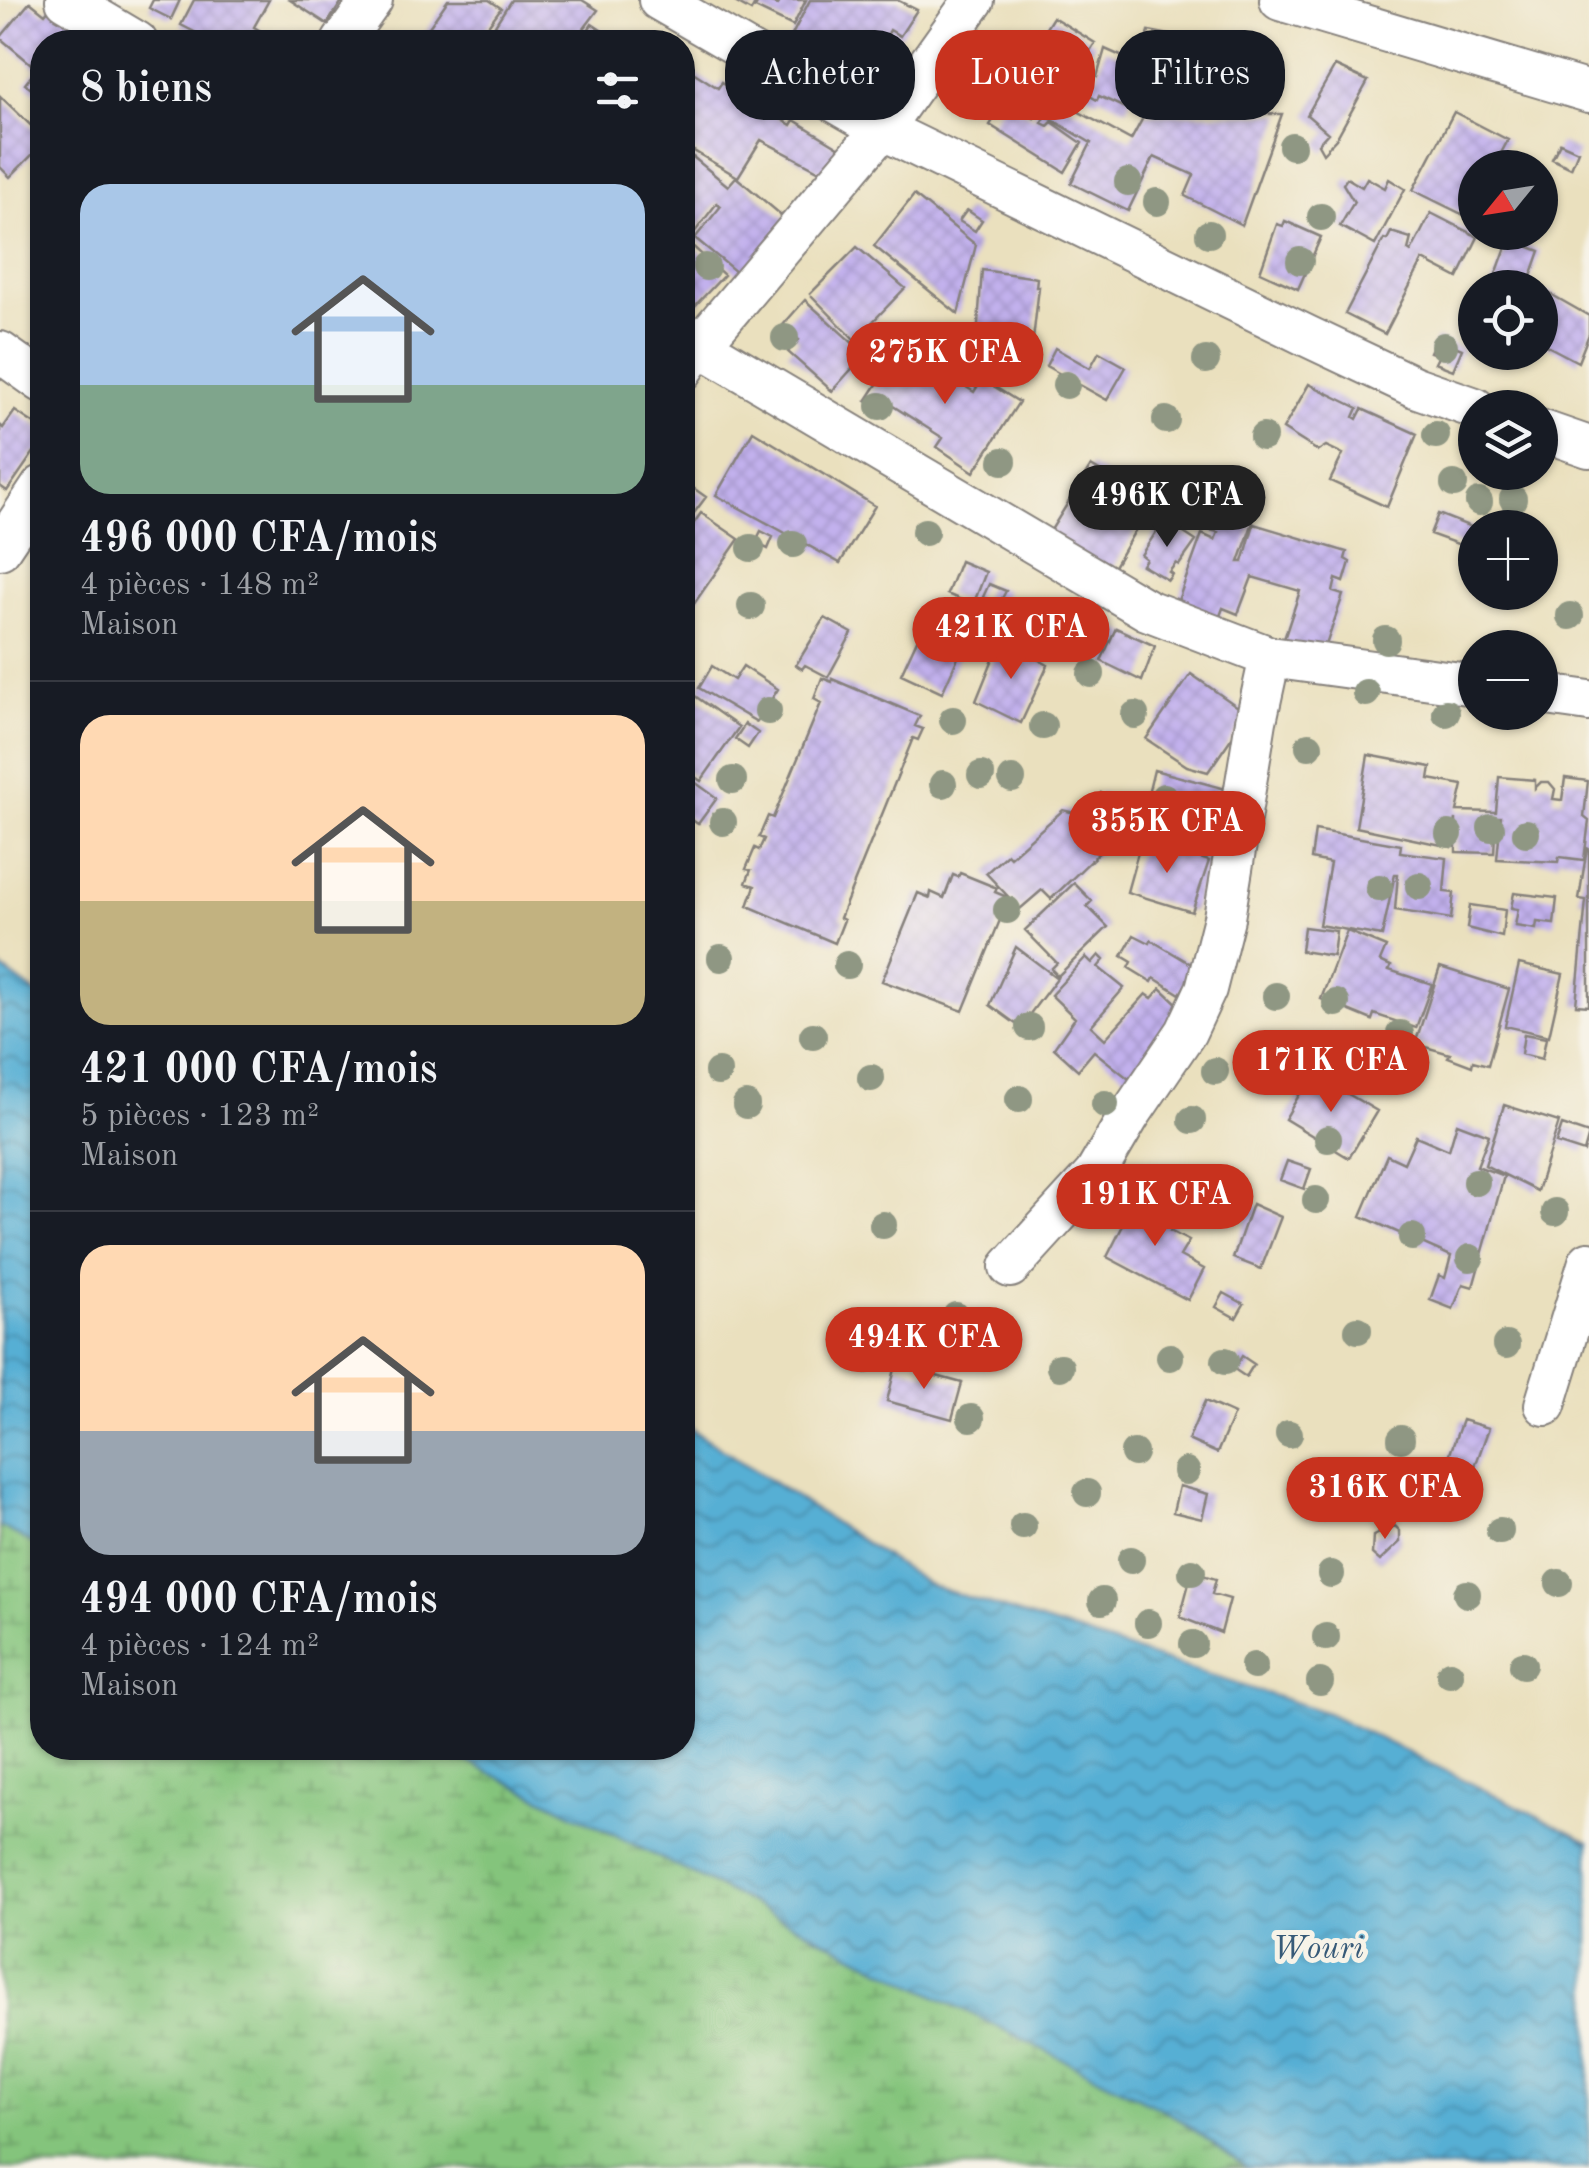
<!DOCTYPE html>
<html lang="fr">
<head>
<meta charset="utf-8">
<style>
	body { margin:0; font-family:"Old Standard TT",serif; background:#20242c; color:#f1f3f6; height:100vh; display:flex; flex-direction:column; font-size:38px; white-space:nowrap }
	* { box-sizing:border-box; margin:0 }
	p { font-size:32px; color:#9ea1a6 }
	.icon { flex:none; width:55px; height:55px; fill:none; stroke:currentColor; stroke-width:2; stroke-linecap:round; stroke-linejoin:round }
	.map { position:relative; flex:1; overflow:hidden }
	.details { position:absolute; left:30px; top:30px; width:665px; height:1730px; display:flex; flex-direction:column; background:#171b24; border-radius:40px; box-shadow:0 2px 8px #0004 }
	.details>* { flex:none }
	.top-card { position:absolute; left:725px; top:30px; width:712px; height:90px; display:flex; gap:20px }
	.needle { width:65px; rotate:240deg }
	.buttons { position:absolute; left:1458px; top:150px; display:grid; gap:20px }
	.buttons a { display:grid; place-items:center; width:100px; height:100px; border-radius:50%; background:#171b24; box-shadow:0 2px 8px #0004; font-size:50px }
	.price { position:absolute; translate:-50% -85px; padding:0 22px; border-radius:35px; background:#c8321e; color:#fff; font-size:32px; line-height:65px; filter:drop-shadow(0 2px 5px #0008) }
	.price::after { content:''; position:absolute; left:50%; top:60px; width:30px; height:22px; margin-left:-15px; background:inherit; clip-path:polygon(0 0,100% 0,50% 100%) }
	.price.active { background:#222; color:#fff }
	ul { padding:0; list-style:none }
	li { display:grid; align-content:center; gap:20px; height:530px; padding:0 50px }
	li+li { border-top:2px solid #363941 }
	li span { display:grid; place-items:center; height:310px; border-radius:30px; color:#555 }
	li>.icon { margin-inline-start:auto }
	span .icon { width:180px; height:180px; fill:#fffc; stroke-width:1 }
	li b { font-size:42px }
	h2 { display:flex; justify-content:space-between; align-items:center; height:120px; padding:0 50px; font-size:42px }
	.chip { padding:0 35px; border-radius:40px; background:#171b24; box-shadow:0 2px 8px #0004; font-size:35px; line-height:90px }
	.chip.active { background:#c8321e; color:#fff }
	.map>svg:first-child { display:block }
</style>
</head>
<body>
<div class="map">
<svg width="1589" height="2168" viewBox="0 0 1589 2168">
	<defs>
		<pattern id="wetland-marsh" width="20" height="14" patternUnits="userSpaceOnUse" patternTransform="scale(2.5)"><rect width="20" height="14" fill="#84c47c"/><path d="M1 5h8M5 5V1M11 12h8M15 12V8" fill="none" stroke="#6c9f67"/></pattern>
		<pattern id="water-waves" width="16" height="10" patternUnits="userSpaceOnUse" patternTransform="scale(2.5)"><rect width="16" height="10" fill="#57afd4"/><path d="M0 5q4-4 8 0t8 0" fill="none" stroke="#488ead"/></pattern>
		<pattern id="building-cross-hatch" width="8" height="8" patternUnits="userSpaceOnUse" patternTransform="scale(2.5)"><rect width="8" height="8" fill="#c2b1ed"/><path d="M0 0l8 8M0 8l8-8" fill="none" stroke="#a698cc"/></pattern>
	</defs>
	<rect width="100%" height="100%" fill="#f7f3e8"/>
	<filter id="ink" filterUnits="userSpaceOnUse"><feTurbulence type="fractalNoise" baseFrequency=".01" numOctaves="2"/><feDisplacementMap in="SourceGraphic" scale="20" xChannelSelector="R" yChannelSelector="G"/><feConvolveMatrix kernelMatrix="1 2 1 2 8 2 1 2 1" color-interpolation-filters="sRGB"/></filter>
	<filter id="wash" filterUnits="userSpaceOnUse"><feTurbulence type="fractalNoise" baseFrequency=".0048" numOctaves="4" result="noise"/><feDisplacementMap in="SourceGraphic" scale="40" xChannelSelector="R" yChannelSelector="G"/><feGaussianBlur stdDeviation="2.25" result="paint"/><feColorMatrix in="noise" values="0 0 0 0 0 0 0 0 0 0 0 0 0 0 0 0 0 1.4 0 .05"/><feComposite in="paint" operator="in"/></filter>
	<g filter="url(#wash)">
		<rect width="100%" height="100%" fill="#eae0be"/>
		<!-- wetland -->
		<path fill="url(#wetland-marsh)" stroke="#53735c" stroke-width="2.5" d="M0 1526 42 1548V1748H441L1172 2114 1247 2168H0Z"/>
		<!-- water -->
		<path fill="url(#water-waves)" stroke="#3c6888" stroke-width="2.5" d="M0 967 42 998V1548L0 1526Z
			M683 1423 929 1585 1327 1713 1589 1841V2168H1247L1172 2114 441 1748H682Z"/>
		<g id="blocks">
			<!-- building -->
			<path fill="url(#building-cross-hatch)" d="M153 0H180L171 19 149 8Z
				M194 0H269L254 27 269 36 266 42H214L181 25Z
				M290 0H343L327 24Z
				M448 0H489L501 8 476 42H431L434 39 425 33Z
				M511 0H582L598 10 574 42H523L495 25Z
				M731 0H757L751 11Z
				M759 0 778 5 781 0H806L793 26 755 8Z
				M810 0H897L917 10 900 36 890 30 872 65 853 55 847 68 790 39Z
				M30 2 45 14 55 2 86 28 75 41 77 42H42V73L0 38Z
				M1053 17 1095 43 1059 101 1131 140 1145 114H1282L1242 225 1185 196 1194 175 1154 157 1128 211 1071 183 1091 143 1046 116 1042 123 1048 126 1052 122 1082 143 1065 172 990 125 1005 101 1034 118 1037 114 1025 102 1035 87 1015 78Z
				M592 24 619 42H580Z
				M1149 31 1248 50 1237 109 1197 101 1195 110 1160 103 1159 109 1135 104Z
				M1105 49 1139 64 1127 109 1099 96 1097 100 1078 89 1088 72 1097 77Z
				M682 65 718 88 722 82 791 125 794 120 850 154 835 179 761 140 738 177 682 144Z
				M1335 66 1368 81 1336 139 1323 153 1318 144 1328 133 1307 115Z
				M36 70 42 76 39 95 25 84Z
				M0 96 42 136V145L10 177 0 167Z
				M1454 112 1508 140 1493 168H1475V203L1468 217 1413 190Z
				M1560 143 1578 151 1571 168 1552 159Z
				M693 157 728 186 736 177 792 224 748 282 695 238 721 206 717 203 694 233 682 223V169Z
				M1347 178 1362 187 1367 178 1385 188 1389 179 1405 189 1375 245 1340 226 1354 202 1343 184Z
				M914 195 976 245 958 314 874 246Z
				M967 210 982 220 975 231 959 221Z
				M1431 213 1478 237 1458 278 1423 260 1385 334 1345 314 1384 239 1387 240 1391 232 1411 238 1408 250 1411 252Z
				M1285 221 1321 237 1298 289 1260 272 1277 224 1283 226Z
				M1509 239 1540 251 1527 288H1491Z
				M688 242 724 275 691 310 682 303V248Z
				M857 247 905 288 855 340 810 294Z
				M982 270 1037 278 1036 287H1039L1032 349 977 338Z
				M1547 292 1589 316V334L1578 362 1540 342V309Z
				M805 300 865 354 832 391 788 352 799 340 782 326Z
				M1436 338 1462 349 1453 370 1435 363 1439 355 1430 352Z
				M1055 348 1090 368 1099 352 1126 367 1107 400 1046 366Z
				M907 349 974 392 982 379 1019 402 974 472 937 447 943 438 893 406 887 415 866 401 889 366 894 370Z
				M1309 384 1358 408 1354 417 1357 419 1362 409 1417 434 1387 507 1330 481 1343 454 1326 446 1318 451 1283 429Z
				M15 411 42 429V456L34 452 7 491 0 486V425L3 428Z
				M753 431 875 506 840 563 716 495Z
				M1091 466 1152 502 1109 575 1046 538Z
				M682 480 706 497 682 529Z
				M1217 500 1253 522 1239 562H1243L1254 524 1347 552 1345 559 1350 562 1344 582 1336 579 1333 592 1343 595 1322 657 1282 645 1300 591 1252 577 1238 614 1223 608 1217 624 1176 606 1202 534 1215 540 1218 532 1202 528Z
				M701 513 739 539 682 621V540Z
				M1438 514 1474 528 1473 538 1466 547 1430 534Z
				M1164 520 1196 541 1179 565 1176 563 1169 572 1172 574 1168 580 1142 565 1146 559 1141 555Z
				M761 531 773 537 768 549 755 543Z
				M960 561 986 572 973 605 947 594Z
				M989 584 1006 591 999 604 983 597Z
				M933 605 974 622 942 693 901 674Z
				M825 618 852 633 828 677 805 665 802 669 796 665Z
				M1116 628 1155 646 1142 681 1101 661Z
				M1001 639 1048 665 1021 723 976 701Z
				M712 666 734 680 743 666 778 689 757 722 699 688Z
				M1191 674 1248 714 1208 772 1187 766 1146 739Z
				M822 678 832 682V679L920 716 915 726 923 729 918 740 913 738 840 918 844 920 835 943 748 906 755 886 746 883 751 870 746 869 755 848 759 850 764 839 759 837 768 816 773 818 821 703 814 699Z
				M685 689 739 727 701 781 682 768Z
				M745 724 758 733 748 748 735 739Z
				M1368 755 1431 767 1429 779 1463 785 1457 811 1496 812 1499 777 1535 780V788L1541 782H1549L1555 789 1553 799 1562 800 1565 778 1588 781 1584 817 1589 821 1584 860 1559 857 1558 862 1497 859 1501 817H1496L1494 853 1456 852V819L1451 847 1356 827Z
				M1154 770 1226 789 1216 840 1141 823Z
				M682 773 717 798 698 824 682 813Z
				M1101 793 1114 804 1104 823 1092 814 1100 839 1095 840 1103 849 1051 899 1042 890 1020 909 986 873 1007 854 1010 857 1063 810 1075 813 1079 818 1091 813Z
				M1315 830 1401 845 1400 852 1447 858 1444 892 1454 893 1451 919 1395 910 1398 874H1395L1382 936 1319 925 1330 863 1311 859Z
				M1142 838 1209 861 1192 912 1127 892Z
				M1587 848 1589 849V1006L1576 1005 1586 900 1579 899Z
				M960 873 997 888 995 892 1009 898 963 1011 882 981 918 893 930 898 931 892 944 898 953 875 958 877Z
				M1074 883 1092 901 1087 906 1108 927 1058 976 1051 969 1057 963 1025 930Z
				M1514 893 1557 898 1554 924 1537 922 1536 929 1515 926 1518 909 1511 908Z
				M1470 905 1505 910 1502 937 1467 928Z
				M1304 927 1336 931 1333 956 1301 951Z
				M1347 931 1386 947 1380 961 1391 966 1389 970 1432 984 1416 1028 1374 1014 1372 1020 1321 999Z
				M1134 935 1150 943 1151 940 1196 967 1180 994 1154 978 1152 982 1129 968 1132 962 1122 956Z
				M1016 947 1057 978 1020 1027 990 1005Z
				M1099 955 1104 960 1098 967 1124 988 1091 1026 1105 1039 1146 994 1152 998 1161 988 1183 1009 1129 1079 1094 1051 1078 1070 1054 1048 1075 1018 1051 995 1086 957 1092 963Z
				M1519 964 1563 974 1549 1036 1505 1026Z
				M1440 967 1509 989 1488 1065 1473 1061 1472 1066 1448 1057 1450 1054 1415 1044Z
				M1524 1034 1546 1038 1542 1059 1521 1054Z
				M1312 1073 1377 1111 1349 1158 1285 1119Z
				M1504 1105 1559 1122 1537 1191 1485 1165Z
				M1457 1123 1489 1135 1477 1166 1504 1176 1473 1287 1463 1284 1453 1309 1430 1300 1439 1275 1445 1278 1451 1256 1361 1216 1387 1155 1404 1163 1416 1136 1449 1150Z
				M1562 1125 1589 1134 1584 1152 1556 1143Z
				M1287 1161 1311 1169 1304 1189 1280 1180Z
				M1139 1194 1179 1216 1170 1231 1189 1241 1180 1256 1204 1269 1188 1300 1107 1257Z
				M1252 1204 1281 1217 1261 1269 1233 1258Z
				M1224 1293 1244 1304 1236 1318 1216 1307Z
				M1242 1356 1254 1364 1246 1377 1234 1369Z
				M896 1365 962 1383 952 1419 887 1401Z
				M1205 1401 1234 1414 1217 1453 1188 1440Z
				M1462 1420 1489 1428 1473 1472 1447 1462Z
				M1452 1477 1469 1483 1458 1511 1441 1505Z
				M1179 1486 1208 1494 1202 1519 1173 1512Z
				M1395 1526 1400 1531V1542L1380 1561 1372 1554 1373 1536Z
				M1192 1572 1216 1579 1212 1594 1230 1599 1221 1633 1180 1617Z"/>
		</g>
	</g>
	<g filter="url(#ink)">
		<use href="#blocks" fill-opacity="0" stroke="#86817c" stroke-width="2.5"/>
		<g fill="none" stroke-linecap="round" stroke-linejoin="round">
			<!-- minor casing -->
			<g stroke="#86817c" stroke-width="44">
				<path id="minor" d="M66 0 137 42
					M659 0 882 129 1307 336 1415 387 1475 408
					M1280 0 1589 92
					M342 42 372 0
					M682 335 1147 610 1270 657 1475 685
					M0 352 42 382
					M682 371 700 345 882 129 974 0
					M1540 430 1589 447
					M0 549 42 486
					M1540 694 1589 701
					M1010 1267 1095 1174 1129 1116 1186 1032 1206 989 1224 918 1256 721 1270 657
					M1545 1405 1589 1262"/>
			</g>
			<!-- minor -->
			<use href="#minor" stroke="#fff" stroke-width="40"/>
		</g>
		<!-- trees -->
		<g fill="#8f9783">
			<circle cx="1266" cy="93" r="14"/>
			<circle cx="1292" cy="146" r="14"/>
			<circle cx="1128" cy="182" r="14"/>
			<circle cx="1157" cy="202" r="14"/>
			<circle cx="1321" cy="217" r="14"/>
			<circle cx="1209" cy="234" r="14"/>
			<circle cx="1300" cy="261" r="14"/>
			<circle cx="706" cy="267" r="14"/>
			<circle cx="785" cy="338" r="14"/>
			<circle cx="1444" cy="346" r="14"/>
			<circle cx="1206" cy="360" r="14"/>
			<circle cx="1066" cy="385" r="14"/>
			<circle cx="880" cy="406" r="14"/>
			<circle cx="1166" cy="420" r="14"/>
			<circle cx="1436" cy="435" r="14"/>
			<circle cx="1263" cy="437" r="14"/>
			<circle cx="1003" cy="461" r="14"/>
			<circle cx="1454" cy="484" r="14"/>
			<circle cx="1513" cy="499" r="14"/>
			<circle cx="1479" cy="502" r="14"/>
			<circle cx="925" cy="532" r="14"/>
			<circle cx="793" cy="544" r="14"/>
			<circle cx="751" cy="548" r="14"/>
			<circle cx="751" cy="606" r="14"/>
			<circle cx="1570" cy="616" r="14"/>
			<circle cx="1056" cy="618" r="14"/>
			<circle cx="1386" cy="640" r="14"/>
			<circle cx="1091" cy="674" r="14"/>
			<circle cx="1366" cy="693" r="14"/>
			<circle cx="768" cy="711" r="14"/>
			<circle cx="1446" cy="713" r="14"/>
			<circle cx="1135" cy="715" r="14"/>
			<circle cx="953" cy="720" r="14"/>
			<circle cx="1043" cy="726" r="14"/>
			<circle cx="1309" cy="746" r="14"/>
			<circle cx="981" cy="775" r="14"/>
			<circle cx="1012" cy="779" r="14"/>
			<circle cx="733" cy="780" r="14"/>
			<circle cx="943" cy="784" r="14"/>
			<circle cx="1164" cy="797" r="14"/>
			<circle cx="723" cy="822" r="14"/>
			<circle cx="1491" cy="828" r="14"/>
			<circle cx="1526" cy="833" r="14"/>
			<circle cx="1449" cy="834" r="14"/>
			<circle cx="1419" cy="886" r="14"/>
			<circle cx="1379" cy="888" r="14"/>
			<circle cx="1007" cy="910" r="14"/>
			<circle cx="721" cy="958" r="14"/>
			<circle cx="847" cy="965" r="14"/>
			<circle cx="1276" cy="996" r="14"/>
			<circle cx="1336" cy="1003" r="14"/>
			<circle cx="1029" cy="1027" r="14"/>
			<circle cx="1400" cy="1034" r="14"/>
			<circle cx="813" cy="1036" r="14"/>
			<circle cx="1215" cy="1071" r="14"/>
			<circle cx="718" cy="1072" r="14"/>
			<circle cx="871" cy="1078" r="14"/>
			<circle cx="1019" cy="1099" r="14"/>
			<circle cx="1105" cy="1104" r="14"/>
			<circle cx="746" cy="1105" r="14"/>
			<circle cx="1192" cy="1120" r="14"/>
			<circle cx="1328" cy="1139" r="14"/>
			<circle cx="1476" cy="1182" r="14"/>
			<circle cx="1316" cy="1200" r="14"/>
			<circle cx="1555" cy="1212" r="14"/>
			<circle cx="883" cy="1225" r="14"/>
			<circle cx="1412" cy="1237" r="14"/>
			<circle cx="1470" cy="1258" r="14"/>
			<circle cx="956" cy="1316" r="14"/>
			<circle cx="1358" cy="1330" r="14"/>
			<circle cx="1506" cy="1345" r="14"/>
			<circle cx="1170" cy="1357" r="14"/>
			<circle cx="865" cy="1360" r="14"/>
			<circle cx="1225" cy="1361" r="14"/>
			<circle cx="1060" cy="1367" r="14"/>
			<circle cx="971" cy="1418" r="14"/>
			<circle cx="1289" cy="1434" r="14"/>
			<circle cx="1401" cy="1439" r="14"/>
			<circle cx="1134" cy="1453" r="14"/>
			<circle cx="1186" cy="1471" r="14"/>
			<circle cx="1087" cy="1493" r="14"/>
			<circle cx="1318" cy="1509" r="14"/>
			<circle cx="1023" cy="1526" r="14"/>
			<circle cx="1500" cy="1531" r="14"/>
			<circle cx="1131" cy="1560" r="14"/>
			<circle cx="1192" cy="1572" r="14"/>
			<circle cx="1331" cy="1574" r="14"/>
			<circle cx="1559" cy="1583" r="14"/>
			<circle cx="1467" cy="1594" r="14"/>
			<circle cx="1102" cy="1601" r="14"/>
			<circle cx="1148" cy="1623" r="14"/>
			<circle cx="1326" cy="1637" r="14"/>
			<circle cx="1193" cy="1644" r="14"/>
			<circle cx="1523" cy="1665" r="14"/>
			<circle cx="1254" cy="1666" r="14"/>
			<circle cx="1450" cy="1674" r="14"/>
			<circle cx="1320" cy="1682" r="14"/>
		</g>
	</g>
	<g text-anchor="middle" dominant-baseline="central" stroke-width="10" stroke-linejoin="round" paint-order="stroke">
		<!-- water labels -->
		<g font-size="32" font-style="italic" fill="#375a78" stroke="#f7f3e8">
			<text x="1318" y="1950">Wouri</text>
		</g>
	</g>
</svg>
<div class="buttons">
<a><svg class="needle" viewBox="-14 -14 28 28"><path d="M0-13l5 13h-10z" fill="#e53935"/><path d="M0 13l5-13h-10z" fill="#9ea1a6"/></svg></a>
<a><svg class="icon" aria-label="locate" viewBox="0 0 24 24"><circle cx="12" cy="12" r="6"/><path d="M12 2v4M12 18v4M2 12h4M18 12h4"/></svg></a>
<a><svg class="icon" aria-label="layers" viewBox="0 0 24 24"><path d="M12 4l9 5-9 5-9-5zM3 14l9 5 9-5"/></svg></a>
<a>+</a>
<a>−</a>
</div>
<b class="price" style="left:945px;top:407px">275K CFA</b>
<b class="price active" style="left:1167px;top:550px">496K CFA</b>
<b class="price" style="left:1011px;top:682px">421K CFA</b>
<b class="price" style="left:1167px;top:876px">355K CFA</b>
<b class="price" style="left:1331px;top:1115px">171K CFA</b>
<b class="price" style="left:1155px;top:1249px">191K CFA</b>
<b class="price" style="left:924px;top:1392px">494K CFA</b>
<b class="price" style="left:1385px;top:1542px">316K CFA</b>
<div class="top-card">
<a class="chip">Acheter</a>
<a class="chip active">Louer</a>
<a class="chip">Filtres</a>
</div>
<section class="details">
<h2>8 biens<svg class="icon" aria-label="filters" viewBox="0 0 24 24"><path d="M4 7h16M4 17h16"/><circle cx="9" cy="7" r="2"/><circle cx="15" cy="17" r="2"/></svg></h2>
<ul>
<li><span style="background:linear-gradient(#a9c7e8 65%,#7fa58c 0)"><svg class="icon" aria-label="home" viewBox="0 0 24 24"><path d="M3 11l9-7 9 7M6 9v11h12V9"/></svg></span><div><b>496 000 CFA/mois</b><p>4 pièces · 148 m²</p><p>Maison</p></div></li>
<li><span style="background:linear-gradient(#ffd9b3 60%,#c2b280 0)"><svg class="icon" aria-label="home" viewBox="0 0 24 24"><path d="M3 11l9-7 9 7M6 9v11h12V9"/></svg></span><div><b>421 000 CFA/mois</b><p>5 pièces · 123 m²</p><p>Maison</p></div></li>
<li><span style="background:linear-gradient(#ffd9b3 60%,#9aa5b1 0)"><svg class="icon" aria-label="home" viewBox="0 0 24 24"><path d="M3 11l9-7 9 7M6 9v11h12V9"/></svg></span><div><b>494 000 CFA/mois</b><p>4 pièces · 124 m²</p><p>Maison</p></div></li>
</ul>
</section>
</div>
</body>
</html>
